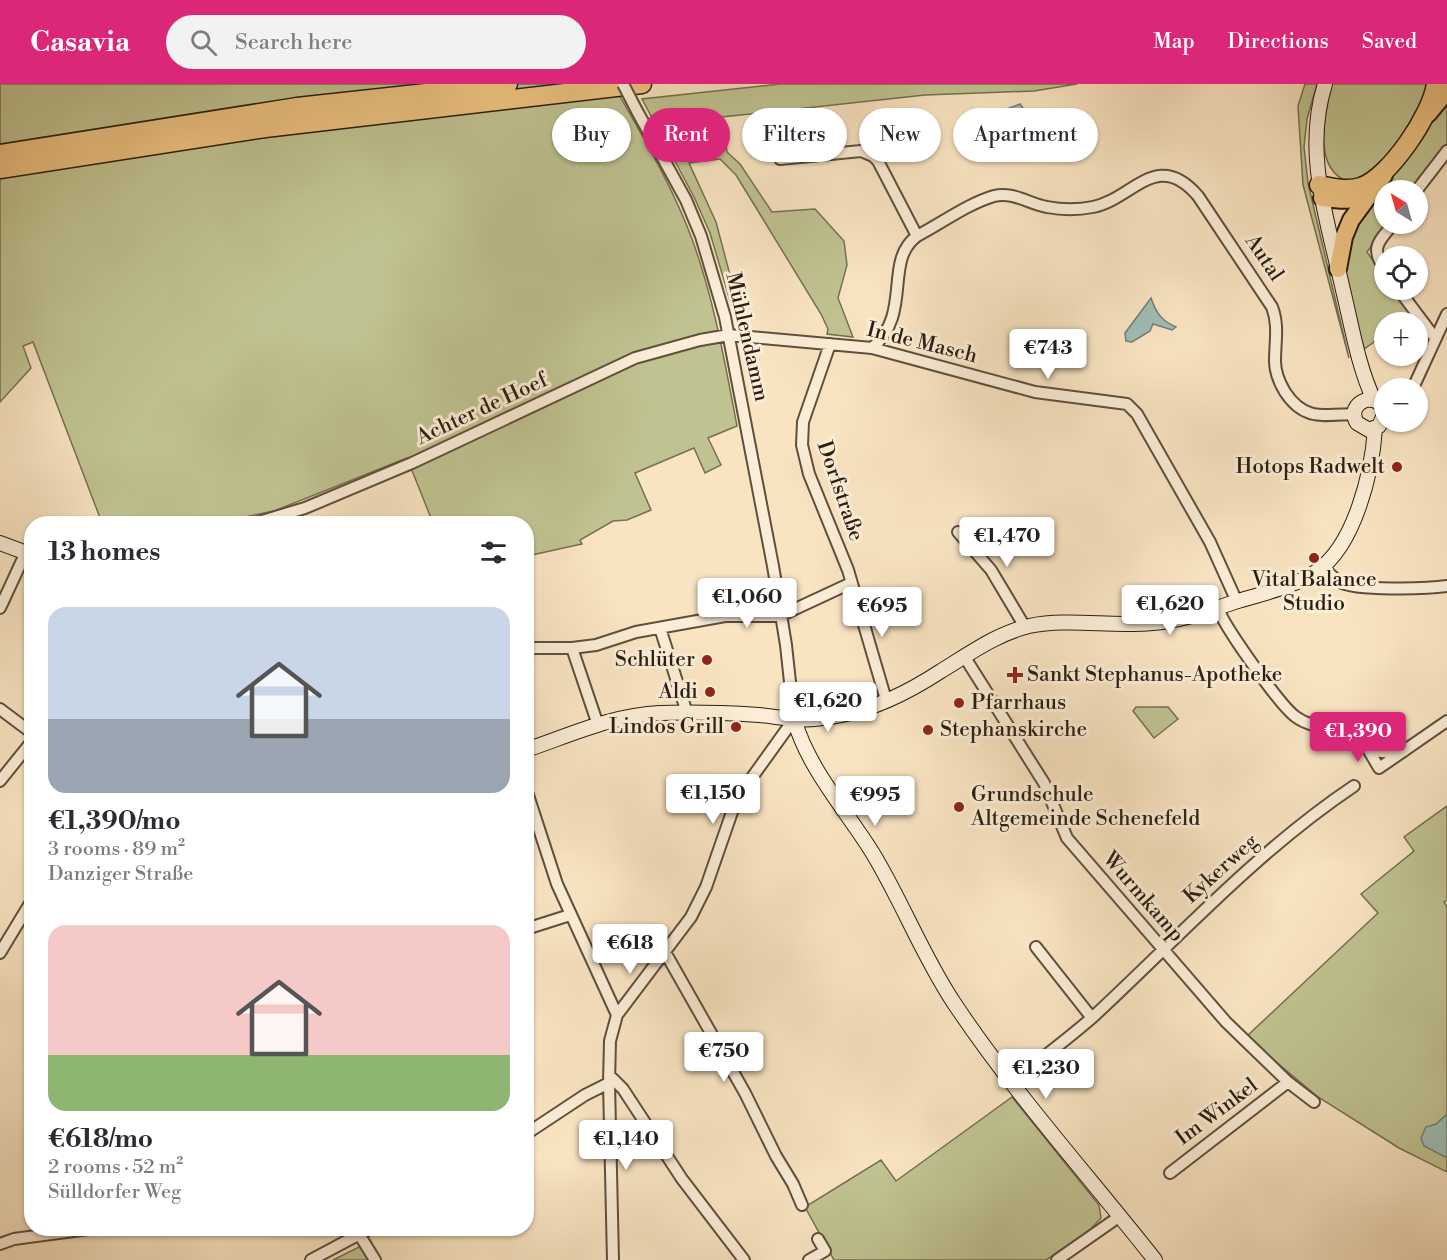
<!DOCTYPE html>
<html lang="en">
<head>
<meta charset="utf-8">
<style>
	body { margin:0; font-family:"Libre Bodoni",serif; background:#f2f2f3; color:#2b2b33; height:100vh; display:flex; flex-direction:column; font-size:22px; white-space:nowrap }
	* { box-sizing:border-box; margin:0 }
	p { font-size:20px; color:#7c7c81 }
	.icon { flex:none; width:33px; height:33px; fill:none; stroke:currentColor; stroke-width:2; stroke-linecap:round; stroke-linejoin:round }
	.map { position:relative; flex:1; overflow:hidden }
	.panel { position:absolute; left:24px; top:432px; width:510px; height:720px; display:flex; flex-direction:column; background:#fff; border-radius:24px; box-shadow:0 2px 4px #0004 }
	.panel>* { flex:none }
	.banner { position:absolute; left:552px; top:24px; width:570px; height:54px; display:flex; gap:12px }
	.needle { width:39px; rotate:323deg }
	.tools { position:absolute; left:1374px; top:96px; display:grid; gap:12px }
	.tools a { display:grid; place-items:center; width:54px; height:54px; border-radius:50%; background:#fff; box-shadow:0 2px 4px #0004; font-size:30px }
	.price { position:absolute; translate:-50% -51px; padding:0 14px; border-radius:6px; background:#fff; color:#222; font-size:20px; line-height:39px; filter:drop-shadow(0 2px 3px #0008) }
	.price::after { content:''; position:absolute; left:50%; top:36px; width:18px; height:14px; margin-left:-9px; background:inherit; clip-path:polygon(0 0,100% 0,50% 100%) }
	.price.on { background:#db2777; color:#fff }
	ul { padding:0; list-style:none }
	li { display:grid; align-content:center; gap:12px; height:318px; padding:0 24px }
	li span { display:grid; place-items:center; height:186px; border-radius:18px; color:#555 }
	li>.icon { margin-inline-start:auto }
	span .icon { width:108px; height:108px; fill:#fffc; stroke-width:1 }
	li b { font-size:26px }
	h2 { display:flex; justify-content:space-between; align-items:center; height:72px; padding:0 24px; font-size:26px }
	.pill { padding:0 21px; border-radius:27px; background:#fff; box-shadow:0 2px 4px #0004; font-size:21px; line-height:54px }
	.pill.on { background:#db2777; color:#fff }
	header { display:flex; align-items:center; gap:36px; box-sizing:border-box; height:84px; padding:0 30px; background:#db2777; color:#fff }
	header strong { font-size:28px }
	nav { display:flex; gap:33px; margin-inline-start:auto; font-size:21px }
	.search { width:420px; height:54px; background:#f2f2f3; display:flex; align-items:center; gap:15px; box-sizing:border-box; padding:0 21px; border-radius:33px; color:#7c7c81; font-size:22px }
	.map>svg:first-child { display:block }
</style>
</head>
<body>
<header>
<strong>Casavia</strong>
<div class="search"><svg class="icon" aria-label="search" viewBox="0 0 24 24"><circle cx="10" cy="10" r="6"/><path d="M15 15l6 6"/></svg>Search here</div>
<nav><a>Map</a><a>Directions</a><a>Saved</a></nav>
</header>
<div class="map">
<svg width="1447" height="1176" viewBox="0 0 1447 1176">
	<rect width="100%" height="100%" fill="#f9e4c2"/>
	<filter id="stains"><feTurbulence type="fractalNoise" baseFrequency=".00333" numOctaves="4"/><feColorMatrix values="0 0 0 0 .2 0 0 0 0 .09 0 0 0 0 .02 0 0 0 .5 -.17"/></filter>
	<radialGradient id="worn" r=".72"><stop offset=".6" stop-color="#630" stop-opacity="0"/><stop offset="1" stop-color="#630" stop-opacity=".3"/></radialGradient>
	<!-- green -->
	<path fill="#c0c391" stroke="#757051" stroke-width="1.5" d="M0 0H613C641 50 672 101 692 155 714 215 725 279 737 342L708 354 721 381 705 389 694 364 635 389 651 426 627 436 613 437 580 456 582 460 527 472 526 440 433 439 407 374 274 427 215 439H102L33 258 23 262 31 284 0 318Z
		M780 0H1077L1034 7 925 11 722 33 727 68 740 80 772 128 815 125 844 157 847 181 838 214 853 253 827 250 828 245 821 230 736 91 720 75 689 79 716 138 744 244 736 237 710 149 694 113 642 15Z
		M1305 0H1317L1307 35 1304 63 1308 99 1349 274 1303 101 1298 22Z
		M1332 0H1429L1426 16 1388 75 1370 92 1349 98C1311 85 1325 30 1332 0Z
		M1447 13V60L1412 106H1384V140H1388L1367 168 1384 193V206H1394L1413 233 1405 238H1384V251L1364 265 1346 197V179L1352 148Z
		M1136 623H1168L1178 635 1154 654 1133 627Z
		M1447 722V816L1444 818 1447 823V1088L1399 1064 1318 1013 1246 953 1378 829 1361 810 1414 767 1404 753Z
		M1012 1013 1099 1121 1101 1134 1087 1149 1046 1176H834L805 1123 881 1076 896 1097Z
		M363 1161 371 1176H333Z"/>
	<!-- water -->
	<path fill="#9ebeb7" stroke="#707e75" stroke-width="1.5" d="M1020 20 1038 44 1017 38 1006 40 993 49 981 48 965 38 978 26 999 28Z
		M1151 214C1156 229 1162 237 1176 243L1172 246 1153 240 1150 247 1132 258 1126 257 1125 249Z
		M1447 1030V1074L1424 1062 1421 1054 1426 1043 1436 1040Z"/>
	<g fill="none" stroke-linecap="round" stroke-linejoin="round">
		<!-- street casing -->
		<g stroke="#5e503d" stroke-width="14">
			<path id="street" d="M780 75 861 67 873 72 878 77 917 152
				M1417 106 1447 67
				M1384 184C1370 163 1379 158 1393 140
				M1399 206 1435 254
				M830 260 803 338 802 361 809 390 848 486 886 616
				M872 264C913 229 883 177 917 152 942 139 967 120 994 112 1013 107 1029 120 1047 123 1062 126 1078 126 1093 123 1133 115 1157 64 1198 112L1272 223C1279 241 1275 258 1275 277 1275 289 1279 298 1285 308 1304 337 1323 331 1354 330
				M1413 304 1447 230
				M252 440 305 424 412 379 635 274 700 256 729 251 872 264 1035 308 1127 320 1137 330 1210 458 1237 518
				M958 448 991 486 1025 543
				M1323 483C1328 488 1334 495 1340 498 1355 507 1428 505 1447 502
				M0 524 26 468
				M1218 524C1223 541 1281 623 1296 633 1312 645 1335 643 1353 651 1360 654 1366 661 1372 665 1382 670 1394 668 1404 667
				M660 544 687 629
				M572 564 598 641
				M526 566 535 564H572L596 561 636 548 725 532H780L851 499
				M964 572 1044 699 1067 754 1226 938 1288 998 1314 1018
				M0 625 32 649
				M1365 660 1379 684 1447 637
				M0 697 32 657
				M526 705 557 800 617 931
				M526 845 570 831
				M1036 863 1092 934
				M665 868 745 1009 776 1072 793 1100 802 1121
				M0 869 32 816
				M609 991 623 1005 682 1095 744 1176
				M1012 998C1039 976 1068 955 1094 932 1179 853 1257 767 1354 702
				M32 1037V1041
				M526 1050 585 1011 609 999
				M1170 1089 1288 998
				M359 1150 375 1176
				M0 1160 14 1155 96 1144
				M311 1176 371 1144
				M613 1176 609 999 610 957 617 931 691 833 706 803 732 728 743 706 794 635 786 561 773 482 725 233 701 152 686 116 637 27
				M809 1176 825 1167 818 1155
				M1057 1176 1120 1132"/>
		</g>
		<!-- secondary casing -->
		<g stroke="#2a1e11" stroke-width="16">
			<path id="secondary" d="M1325 0C1303 69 1328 138 1343 206 1352 243 1358 282 1374 316
				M1384 328C1382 319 1376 315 1366 316 1355 320 1351 329 1357 339L1369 346 1379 342 1384 331
				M0 459 32 471
				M794 635C808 684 845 725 872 768 902 817 922 871 954 919 1014 1009 1088 1091 1155 1176
				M526 666C570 651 613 631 660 629 692 628 726 629 759 631 770 632 781 634 793 635 808 637 827 634 842 631 877 624 912 606 941 587 969 570 996 550 1029 542 1069 534 1111 543 1152 539 1182 537 1210 526 1238 517 1264 509 1294 503 1317 487 1355 461 1372 388 1375 345"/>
		</g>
		<!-- primary casing -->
		<g stroke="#2a1e11" stroke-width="20">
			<path id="primary" d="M1428 30 1447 7
				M1322 114C1339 116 1355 118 1370 110
				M1338 185 1344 153 1351 136 1384 91"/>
		</g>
		<!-- highway casing -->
		<g stroke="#2a1e11" stroke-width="21">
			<path id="highway" d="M0 70 297 23 508 0
				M0 85 265 44 642 0
				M1319 101C1333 104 1347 107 1361 103 1390 93 1432 30 1436 0"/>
		</g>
		<!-- street -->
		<use href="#street" stroke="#fbedd7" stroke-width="10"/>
		<!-- secondary -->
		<use href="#secondary" stroke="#fbedd7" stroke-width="14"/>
		<!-- primary -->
		<use href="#primary" stroke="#ecc281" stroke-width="16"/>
		<!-- highway -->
		<use href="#highway" stroke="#ecc281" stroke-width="18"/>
		<!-- street-bridge casing -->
		<g stroke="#5e503d" stroke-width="14" stroke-linecap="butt">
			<path id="street-bridge" d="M623 0 637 27"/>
		</g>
		<!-- street-bridge -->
		<use href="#street-bridge" stroke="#fbedd7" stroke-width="10"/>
	</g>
	<!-- markers -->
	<g fill="#8f2418" stroke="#fbedd7" stroke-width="2">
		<circle cx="1397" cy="383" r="6"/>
		<circle cx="1314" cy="474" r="6"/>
		<circle cx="707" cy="576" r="6"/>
		<path d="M1012 582h6v6h6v6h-6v6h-6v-6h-6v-6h6z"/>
		<circle cx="710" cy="608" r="6"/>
		<circle cx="959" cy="619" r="6"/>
		<circle cx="736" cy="643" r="6"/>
		<circle cx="928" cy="646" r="6"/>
		<circle cx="959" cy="723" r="6"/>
	</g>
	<g text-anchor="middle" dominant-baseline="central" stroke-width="6" stroke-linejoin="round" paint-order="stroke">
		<!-- street labels -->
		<g font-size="21" fill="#2a1e11" stroke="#fbedd7">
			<text transform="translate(1264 174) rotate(56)">Autal</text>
			<text transform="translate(747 253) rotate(77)">Mühlendamm</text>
			<text transform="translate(922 259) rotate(14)">In de Masch</text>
			<text transform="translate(482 325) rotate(-25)">Achter de Hoef</text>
			<text transform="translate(840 407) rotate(71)">Dorfstraße</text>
			<text transform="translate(1221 785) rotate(-42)">Kykerweg</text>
			<text transform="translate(1143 813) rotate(49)">Wurmkamp</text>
			<text transform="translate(1217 1028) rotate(-37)">Im Winkel</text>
		</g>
		<!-- poi labels -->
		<g font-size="21" fill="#2a1e11" stroke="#fbedd7" text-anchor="end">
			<text x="1385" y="383">Hotops Radwelt</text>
			<text x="1314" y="496" text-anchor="middle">Vital Balance<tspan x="1314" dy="24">Studio</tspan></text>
			<text x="695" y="576">Schlüter</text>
			<text x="1027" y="591" text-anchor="start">Sankt Stephanus-Apotheke</text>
			<text x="698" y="608">Aldi</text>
			<text x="971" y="619" text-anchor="start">Pfarrhaus</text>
			<text x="724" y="643">Lindos Grill</text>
			<text x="940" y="646" text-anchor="start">Stephanskirche</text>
			<text x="971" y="711" text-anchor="start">Grundschule<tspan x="971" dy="24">Altgemeinde Schenefeld</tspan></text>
		</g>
	</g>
	<rect width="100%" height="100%" filter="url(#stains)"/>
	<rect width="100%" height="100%" fill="url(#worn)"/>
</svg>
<div class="tools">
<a><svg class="needle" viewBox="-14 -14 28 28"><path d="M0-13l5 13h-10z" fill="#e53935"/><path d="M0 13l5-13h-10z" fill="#7c7c81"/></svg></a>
<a><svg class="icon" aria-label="locate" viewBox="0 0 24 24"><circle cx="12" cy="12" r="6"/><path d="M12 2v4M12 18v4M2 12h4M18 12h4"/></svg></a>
<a>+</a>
<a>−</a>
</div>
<b class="price" style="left:1048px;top:296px">€743</b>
<b class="price" style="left:1007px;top:484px">€1,470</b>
<b class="price" style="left:747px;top:545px">€1,060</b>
<b class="price" style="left:1170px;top:552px">€1,620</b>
<b class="price" style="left:882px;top:554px">€695</b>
<b class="price" style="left:828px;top:649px">€1,620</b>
<b class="price on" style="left:1358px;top:679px">€1,390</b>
<b class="price" style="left:713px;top:741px">€1,150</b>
<b class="price" style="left:875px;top:743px">€995</b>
<b class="price" style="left:630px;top:891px">€618</b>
<b class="price" style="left:724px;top:999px">€750</b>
<b class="price" style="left:1046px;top:1016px">€1,230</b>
<b class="price" style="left:626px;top:1087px">€1,140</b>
<div class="banner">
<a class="pill">Buy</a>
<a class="pill on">Rent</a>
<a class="pill">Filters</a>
<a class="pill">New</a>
<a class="pill">Apartment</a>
</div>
<section class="panel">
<h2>13 homes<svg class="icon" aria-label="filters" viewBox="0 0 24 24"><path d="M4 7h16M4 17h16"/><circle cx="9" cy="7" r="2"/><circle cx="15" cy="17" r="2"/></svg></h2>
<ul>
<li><span style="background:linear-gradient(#c9d6e8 60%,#9aa5b1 0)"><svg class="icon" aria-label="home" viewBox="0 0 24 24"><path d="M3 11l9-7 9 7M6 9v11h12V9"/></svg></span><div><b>€1,390/mo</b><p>3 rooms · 89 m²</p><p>Danziger Straße</p></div></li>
<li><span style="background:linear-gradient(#f6c9c9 70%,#8fb573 0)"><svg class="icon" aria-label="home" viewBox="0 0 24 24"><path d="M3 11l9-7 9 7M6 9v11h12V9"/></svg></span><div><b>€618/mo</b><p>2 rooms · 52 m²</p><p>Sülldorfer Weg</p></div></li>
</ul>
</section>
</div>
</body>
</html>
